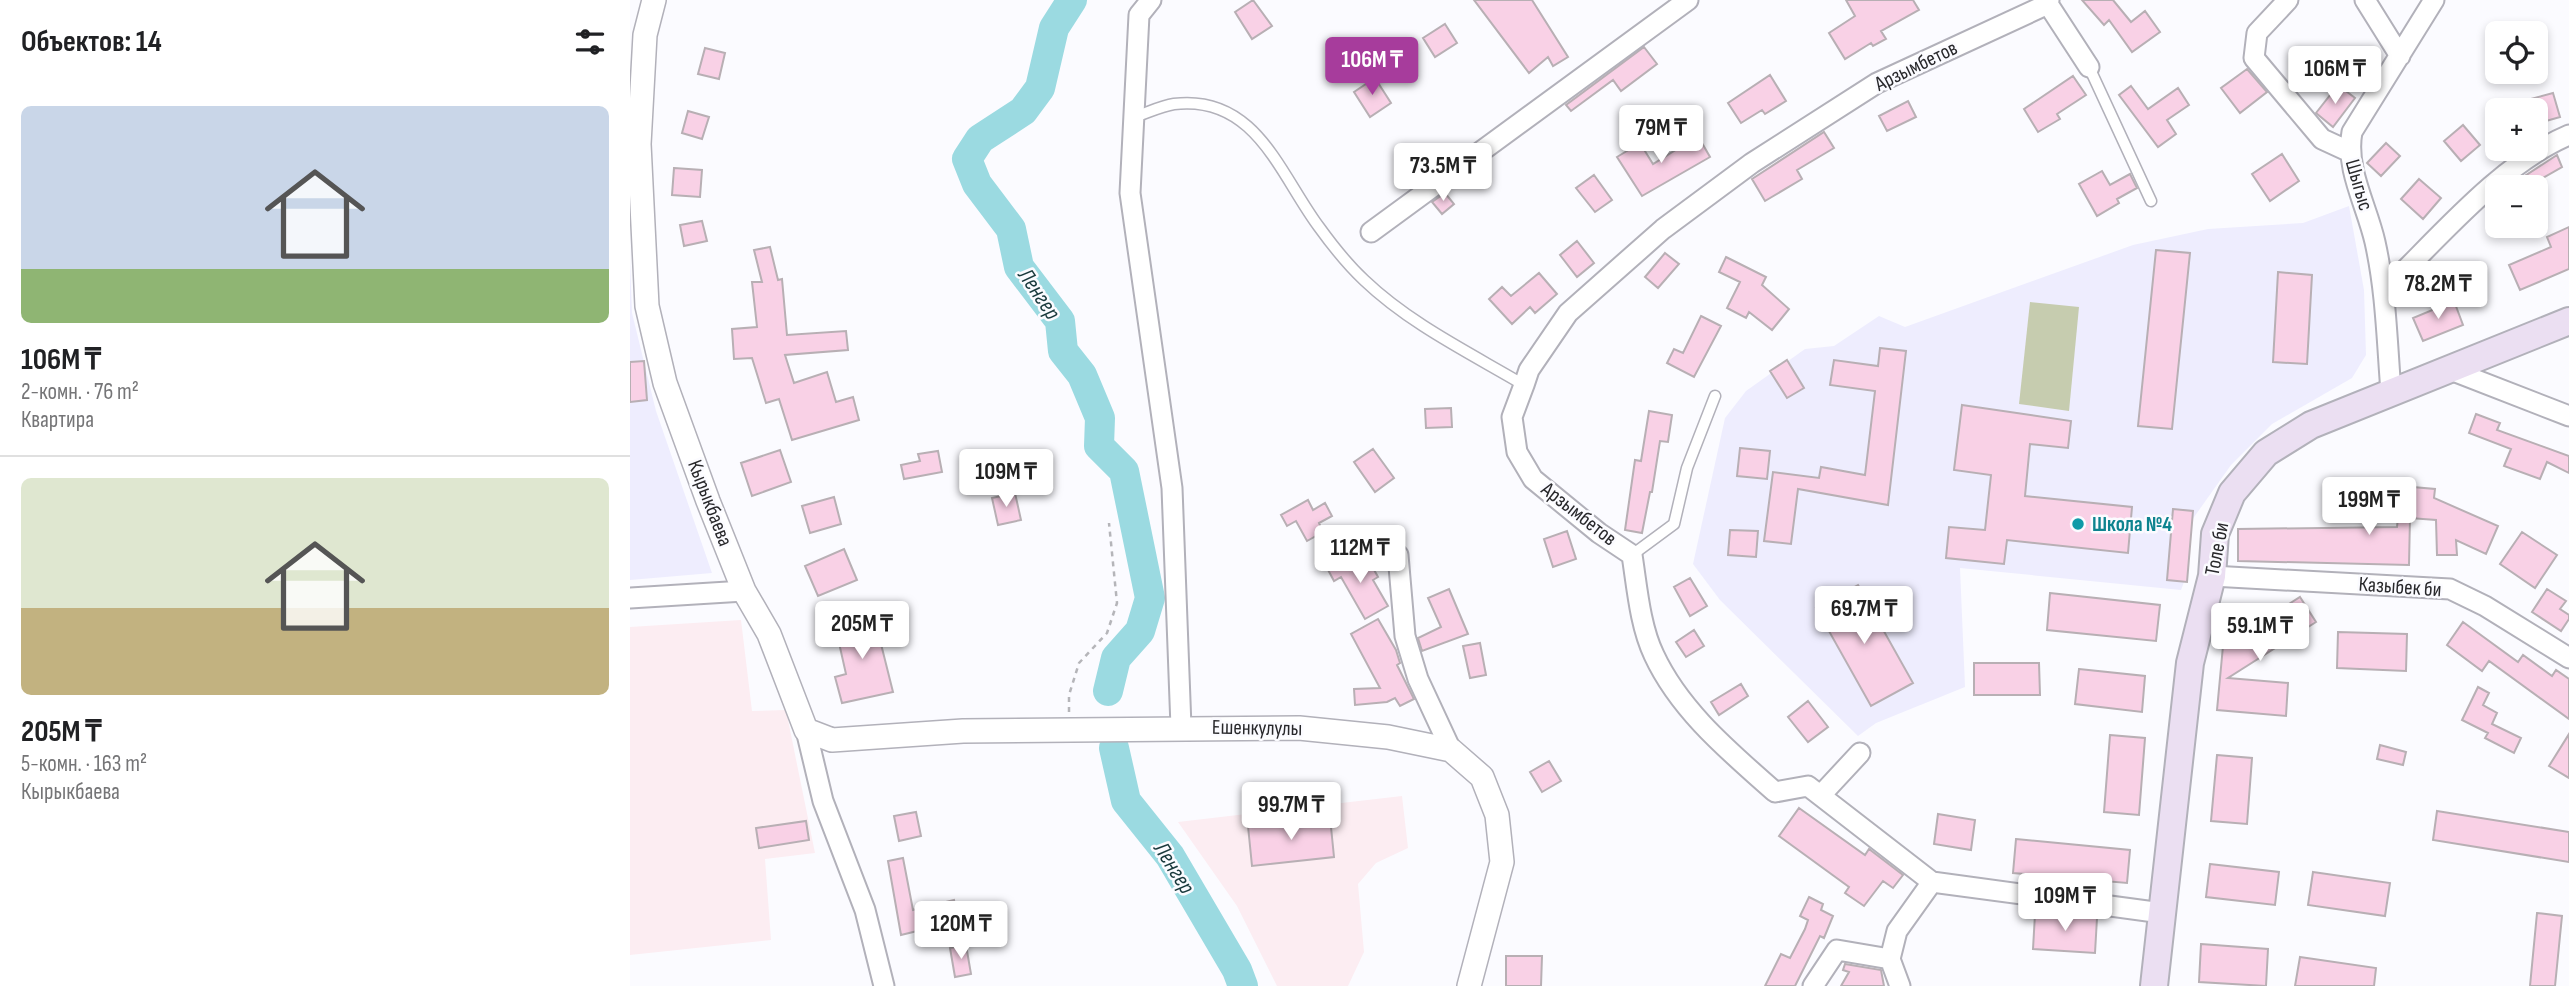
<!DOCTYPE html>
<html lang="ru">
<head>
<meta charset="utf-8">
<style>
	body { margin:0; font-family:"Sofia Sans Condensed",sans-serif; background:#f6f6f6; color:#202124; height:100vh; display:flex; flex-direction:column; font-size:26px; white-space:nowrap }
	* { box-sizing:border-box; margin:0 }
	p { font-size:23px; color:#757577 }
	.icon { flex:none; width:38px; height:38px; fill:none; stroke:currentColor; stroke-width:2; stroke-linecap:round; stroke-linejoin:round }
	.map { position:relative; flex:1; overflow:hidden }
	.drawer { display:flex; flex-direction:column; background:#fff; width:630px }
	.drawer>* { flex:none }
	.tools { position:absolute; left:1855px; top:21px; display:grid; gap:14px }
	.tools a { display:grid; place-items:center; width:63px; height:63px; border-radius:10px; background:#fff; box-shadow:0 4px 10px #0003; font-size:35px }
	.price { position:absolute; translate:-50% -60px; padding:0 16px; border-radius:7px; background:#fff; color:#222; font-size:23px; line-height:46px; filter:drop-shadow(0 2px 4px #0008) }
	.price::after { content:''; position:absolute; left:50%; top:42px; width:21px; height:16px; margin-left:-10px; background:inherit; clip-path:polygon(0 0,100% 0,50% 100%) }
	.price.selected { background:#a73c9c; color:#fff }
	ul { padding:0; list-style:none }
	li { display:grid; align-content:center; gap:14px; height:371px; padding:0 21px }
	li+li { border-top:2px solid #e0e0e0 }
	li span { display:grid; place-items:center; height:217px; border-radius:10px; color:#555 }
	li>.icon { margin-inline-start:auto }
	span .icon { width:126px; height:126px; fill:#fffc; stroke-width:1 }
	li b { font-size:30px }
	h2 { display:flex; justify-content:space-between; align-items:center; height:84px; padding:0 21px; font-size:30px }
	main { display:flex; flex:1; min-height:0 }
	.map>svg:first-child { display:block }
</style>
</head>
<body>
<main>
<section class="drawer">
<h2>Объектов: 14<svg class="icon" aria-label="filters" viewBox="0 0 24 24"><path d="M4 7h16M4 17h16"/><circle cx="9" cy="7" r="2"/><circle cx="15" cy="17" r="2"/></svg></h2>
<ul>
<li><span style="background:linear-gradient(#c9d6e8 75%,#8fb573 0)"><svg class="icon" aria-label="home" viewBox="0 0 24 24"><path d="M3 11l9-7 9 7M6 9v11h12V9"/></svg></span><div><b>106M ₸</b><p>2-комн. · 76 m²</p><p>Квартира</p></div></li>
<li><span style="background:linear-gradient(#dfe7d0 60%,#c2b280 0)"><svg class="icon" aria-label="home" viewBox="0 0 24 24"><path d="M3 11l9-7 9 7M6 9v11h12V9"/></svg></span><div><b>205M ₸</b><p>5-комн. · 163 m²</p><p>Кырыкбаева</p></div></li>
</ul>
</section>
<div class="map">
<svg width="1939" height="986" viewBox="0 0 1939 986">
	<rect width="100%" height="100%" fill="#fbfbff"/>
	<!-- built -->
	<path fill="#eeedfe" d="M1719 206 1734 290 1736 355 1722 378 1642 424 1601 465 1562 520 1557 574 1551 590 1330 568 1335 687 1246 723 1228 736 1090 600 1063 564 1095 418 1116 391 1175 349 1204 346 1249 316 1275 327 1503 245 1578 229 1673 223Z
		M0 262 2 313 26 411 82 573 0 580Z"/>
	<!-- industrial -->
	<path fill="#fcedf2" d="M111 620 122 711 156 710 185 853 135 859 141 940 0 955V627Z
		M772 796 778 848 746 863 728 884 734 952 718 986H647L607 906 548 822Z"/>
	<!-- green -->
	<path fill="#c6ccaf" d="M1400 302 1449 307 1439 411 1389 404Z"/>
	<g fill="none" stroke-linecap="round" stroke-linejoin="round">
		<!-- river -->
		<path stroke="#9bdae1" stroke-width="30" d="M442 0 424 28 410 88 393 111 350 139 337 159 347 184 381 229 389 267 430 321 433 351 452 375 470 418 469 446 494 471 520 598 510 631 486 658 478 691
			M484 748 496 801 540 856 607 970 613 986"/>
	</g>
	<!-- building -->
	<path fill="#f9d1e6" stroke="#b8afb4" stroke-width="2" d="M623 0 642 26 622 39 605 12Z
		M844 0H902L938 57 923 66 918 57 899 73Z
		M1216 0H1283L1289 10 1251 31 1256 39 1243 46 1241 43 1215 59 1199 33 1225 16Z
		M1452 0H1483L1501 22 1515 11 1530 32 1502 52 1479 20 1474 25Z
		M815 24 827 43 805 57 793 38Z
		M1014 47 1027 64 991 91 983 80 941 111 936 105Z
		M75 48 95 53 89 79 68 74Z
		M1617 69 1637 92 1610 113 1591 88Z
		M1140 75 1156 101 1135 114 1132 110 1111 123 1098 103Z
		M1443 76 1456 95 1427 114 1430 119 1408 132 1394 109Z
		M745 78 761 103 740 117 724 92Z
		M1708 85 1725 98 1703 127 1686 113Z
		M1501 86 1518 109 1548 88 1559 105 1537 120 1546 134 1528 147 1489 95Z
		M1923 93 1930 117 1909 123 1906 110H1876L1875 106Z
		M1278 101 1286 117 1257 131 1249 116Z
		M58 111 79 117 72 139 52 133Z
		M1833 125 1850 145 1831 161 1814 141Z
		M1194 132 1204 148 1167 170 1172 179 1135 201 1122 179Z
		M1068 136 1080 157 1012 196 987 157 1010 143 1023 164Z
		M1756 143 1770 156 1751 176 1737 163Z
		M1652 154 1669 181 1640 201 1622 174Z
		M1927 155 1932 167 1897 187H1887L1884 183Z
		M44 168 72 170 70 197 42 195Z
		M1472 171 1480 185 1500 174 1507 188 1487 199 1489 203 1467 216 1449 184Z
		M964 175 982 200 965 212 946 188Z
		M1789 179 1811 198 1793 219 1771 199Z
		M815 193 824 204 812 214 802 202Z
		M72 221 77 241 54 246 50 225Z
		M1939 227V269L1890 290 1879 265 1921 247 1917 237Z
		M947 241 964 263 947 277 930 255Z
		M140 247 148 280 152 279 157 335 216 331 218 350 155 355 164 383 197 372 206 402 223 397 229 420 162 440 149 399 136 403 122 358 104 359 102 329 127 327 122 282H132L124 250Z
		M1526 250 1560 253 1542 429 1508 426Z
		M1035 253 1049 264 1028 288 1015 277Z
		M1096 257 1136 277 1132 285 1159 309 1142 330 1119 312 1116 318 1097 308 1110 282 1089 272Z
		M1648 272 1682 275 1677 364 1643 362Z
		M909 273 927 294 905 313 900 307 882 324 859 299 872 287 881 296Z
		M1824 301 1833 325 1793 341 1783 318Z
		M1071 316 1091 326 1064 377 1037 363 1044 349 1053 353Z
		M1250 348 1276 351 1258 505 1168 489 1161 544 1134 541 1143 472 1189 478 1191 467 1235 475 1245 391 1200 385 1204 360 1248 366Z
		M1157 360 1174 388 1157 398 1140 371Z
		M14 361 17 400 0 402V362Z
		M1332 405 1441 421 1438 448 1400 444 1395 496 1502 507 1498 553 1377 540 1374 564 1316 558 1319 527 1355 530 1361 475 1324 470Z
		M821 408 822 427 796 428 795 409Z
		M1019 411 1042 415 1038 442 1030 441 1022 492H1020L1012 533 995 530 1005 460 1011 461Z
		M1846 414 1870 423 1867 430 1939 456V473L1917 462 1910 479 1874 466 1881 449 1839 433Z
		M1110 448 1140 451 1137 479 1107 476Z
		M743 449 764 478 745 492 724 462Z
		M150 450 161 482 122 496 111 463Z
		M308 451 312 472 274 479 271 465 290 461 288 454Z
		M1771 486 1805 489 1804 498 1868 526 1856 554 1826 540 1827 555H1807L1806 520 1780 518 1779 565 1608 561V529L1767 527Z
		M385 493 391 520 368 525 362 498Z
		M204 497 211 524 180 533 172 506Z
		M678 500 683 510 695 503 702 516 689 523 693 532 677 541 666 521 657 526 651 515Z
		M1543 509 1563 511 1557 582 1537 580Z
		M1100 530 1128 531 1126 557 1098 555Z
		M937 531 946 559 923 567 914 539Z
		M1892 532 1927 555 1905 588 1870 564Z
		M214 549 227 580 188 596 175 566Z
		M720 555 726 566 738 559 748 577 743 580 758 606 735 619 711 577 704 581 697 568Z
		M1060 578 1077 606 1060 616 1044 587Z
		M1228 585 1283 683 1241 706 1186 608Z
		M819 589 838 634 792 651 788 638 811 627 798 598Z
		M1917 589 1936 601 1930 609 1939 615V619L1931 631 1902 612Z
		M1420 593 1530 605 1526 641 1417 630Z
		M1670 597 1686 622 1598 678 1658 683 1656 716 1587 710 1593 646Z
		M244 616 263 692 212 703 205 677 216 674 205 625Z
		M748 619 766 650 770 663 767 665 784 699 770 706 765 698 757 702 725 705 724 689 750 688 721 634Z
		M1833 622 1888 662 1893 655 1922 676 1926 670 1939 679V719L1859 661 1852 671 1817 645Z
		M1064 630 1074 646 1056 657 1046 642Z
		M1708 632 1777 634 1776 671 1707 668Z
		M850 643 856 675 840 678 833 646Z
		M1344 663H1409L1410 695H1344Z
		M1449 669 1515 676 1512 712 1445 704Z
		M1111 684 1118 696 1089 715 1081 702Z
		M1848 687 1859 693 1853 705 1867 713 1862 724 1891 738 1884 753 1855 738 1858 733 1832 720Z
		M1178 701 1198 727 1178 742 1158 717Z
		M1939 734V778L1919 766Z
		M1480 735 1515 738 1509 815 1474 812Z
		M1750 745 1776 752 1773 765 1747 759Z
		M1587 755 1622 758 1617 824 1581 821Z
		M919 761 931 781 912 792 900 772Z
		M1169 808 1235 855 1239 849 1273 875 1263 888 1253 881 1234 906 1215 893 1219 887 1149 836Z
		M1807 811 1939 832V862L1803 840Z
		M286 812 291 836 269 841 264 816Z
		M1308 814 1345 820 1341 850 1304 844Z
		M700 817 704 857 622 866 618 826Z
		M176 821 179 840 129 848 126 828Z
		M1386 839 1500 850 1497 883 1383 873Z
		M273 858 283 910 324 900 328 921 271 935 258 861Z
		M1580 864 1649 872 1645 905 1576 897Z
		M1683 872 1760 883 1755 916 1678 905Z
		M1179 897 1193 904 1191 910 1203 916 1194 938 1190 936 1165 986H1135L1151 954 1160 958 1175 929 1178 920 1170 916Z
		M1907 913 1932 916 1925 986H1900Z
		M1405 914 1467 918 1465 953 1403 949Z
		M1571 944 1638 949 1636 986 1569 982Z
		M336 945 341 974 325 977 320 948Z
		M876 956H912L911 986H876Z
		M1670 957 1746 968 1744 986H1665Z
		M1215 964 1251 970 1254 986H1211L1219 972 1213 970Z"/>
	<g fill="none" stroke-linecap="round" stroke-linejoin="round">
		<!-- service casing -->
		<g stroke="#b2b1ba" stroke-width="13">
			<path id="service" d="M1459 67 1521 201
				M504 117C517 113 531 106 544 104 626 94 650 175 689 227 702 245 718 265 734 280 780 324 840 353 894 385
				M1002 555 1044 524 1057 468 1085 396"/>
		</g>
		<!-- minor casing -->
		<g stroke="#b2b1ba" stroke-width="23">
			<path id="minor" d="M521 0 509 15 500 193 542 488 551 727
				M1419 0 1418 4 1459 67
				M1658 0 1627 33 1624 58 1692 139 1718 151
				M1735 0 1770 56
				M1418 4 1247 83 1122 163 1033 229 938 313 899 370 894 385 882 417 887 452 903 479 969 533 1002 555C1007 587 1010 626 1024 655 1050 711 1100 752 1145 792L1178 786 1302 882 1532 913
				M741 232 1058 0
				M1754 291C1808 239 1870 164 1939 135
				M1818 369 1939 416
				M1761 392C1757 342 1756 291 1745 242 1737 206 1715 169 1722 132L1804 0
				M768 555 775 636 788 679 821 750
				M1582 576 1820 589 1855 606 1939 658
				M0 598 114 591
				M176 730 193 801 235 910 254 986
				M1191 795 1230 753
				M1183 986 1207 950 1260 959
				M1270 986 1260 959 1267 931 1302 882"/>
		</g>
		<!-- tertiary casing -->
		<g stroke="#b2b1ba" stroke-width="26">
			<path id="tertiary" d="M24 0 15 35 9 144 17 306 35 383 78 501 114 591 139 634 176 730 202 740 333 731 669 728 758 737 821 750 852 777 867 815 872 862 839 986"/>
		</g>
		<!-- secondary casing -->
		<g stroke="#b2b1ba" stroke-width="30">
			<path id="secondary" d="M1524 986 1560 663 1582 576 1585 534 1602 493 1636 453 1681 425 1939 321"/>
		</g>
		<!-- path -->
		<path stroke="#b5b5b9" stroke-width="2.5" stroke-dasharray="5 5" stroke-linecap="butt" d="M439 712V695L449 663 477 633 487 603 479 523"/>
		<!-- service -->
		<use href="#service" stroke="#fff" stroke-width="10"/>
		<!-- minor -->
		<use href="#minor" stroke="#fff" stroke-width="19"/>
		<!-- tertiary -->
		<use href="#tertiary" stroke="#fff" stroke-width="23"/>
		<!-- secondary -->
		<use href="#secondary" stroke="#ebdff2" stroke-width="26"/>
	</g>
	<!-- markers -->
	<circle fill="#0f9aa8" stroke="#fbfbff" stroke-width="2.5" cx="1448" cy="524" r="7"/>
	<g text-anchor="middle" dominant-baseline="central" stroke-width="5" stroke-linejoin="round" paint-order="stroke">
		<!-- street labels -->
		<g font-size="21" fill="#28282b" stroke="#fbfbff">
			<text transform="translate(1286 66) rotate(-26)">Арзымбетов</text>
			<text transform="translate(1729 185) rotate(74)">Шыгыс</text>
			<text transform="translate(80 503) rotate(69)">Кырыкбаева</text>
			<text transform="translate(949 514) rotate(38)">Арзымбетов</text>
			<text transform="translate(1587 549) rotate(-79)">Толе би</text>
			<text transform="translate(1770 587) rotate(4)">Казыбек би</text>
			<text transform="translate(627 728) rotate(1)">Ешенкулулы</text>
		</g>
		<!-- culture labels -->
		<g font-size="21" font-weight="bold" fill="#0d838f" stroke="#fbfbff" text-anchor="start">
			<text x="1462" y="524">Школа №4</text>
		</g>
		<!-- water labels -->
		<g font-size="23" font-style="italic" fill="#19393c" stroke="#fbfbff">
			<text transform="translate(409 294) rotate(56)">Ленгер</text>
			<text transform="translate(544 868) rotate(58)">Ленгер</text>
		</g>
	</g>
</svg>
<div class="tools">
<a><svg class="icon" aria-label="locate" viewBox="0 0 24 24"><circle cx="12" cy="12" r="6"/><path d="M12 2v4M12 18v4M2 12h4M18 12h4"/></svg></a>
<a>+</a>
<a>−</a>
</div>
<b class="price selected" style="left:742px;top:97px">106M ₸</b>
<b class="price" style="left:1705px;top:106px">106M ₸</b>
<b class="price" style="left:1031px;top:165px">79M ₸</b>
<b class="price" style="left:813px;top:203px">73.5M ₸</b>
<b class="price" style="left:1808px;top:321px">78.2M ₸</b>
<b class="price" style="left:376px;top:509px">109M ₸</b>
<b class="price" style="left:1739px;top:537px">199M ₸</b>
<b class="price" style="left:730px;top:585px">112M ₸</b>
<b class="price" style="left:1234px;top:646px">69.7M ₸</b>
<b class="price" style="left:232px;top:661px">205M ₸</b>
<b class="price" style="left:1630px;top:663px">59.1M ₸</b>
<b class="price" style="left:661px;top:842px">99.7M ₸</b>
<b class="price" style="left:1435px;top:933px">109M ₸</b>
<b class="price" style="left:331px;top:961px">120M ₸</b>
</div>
</main>
</body>
</html>
